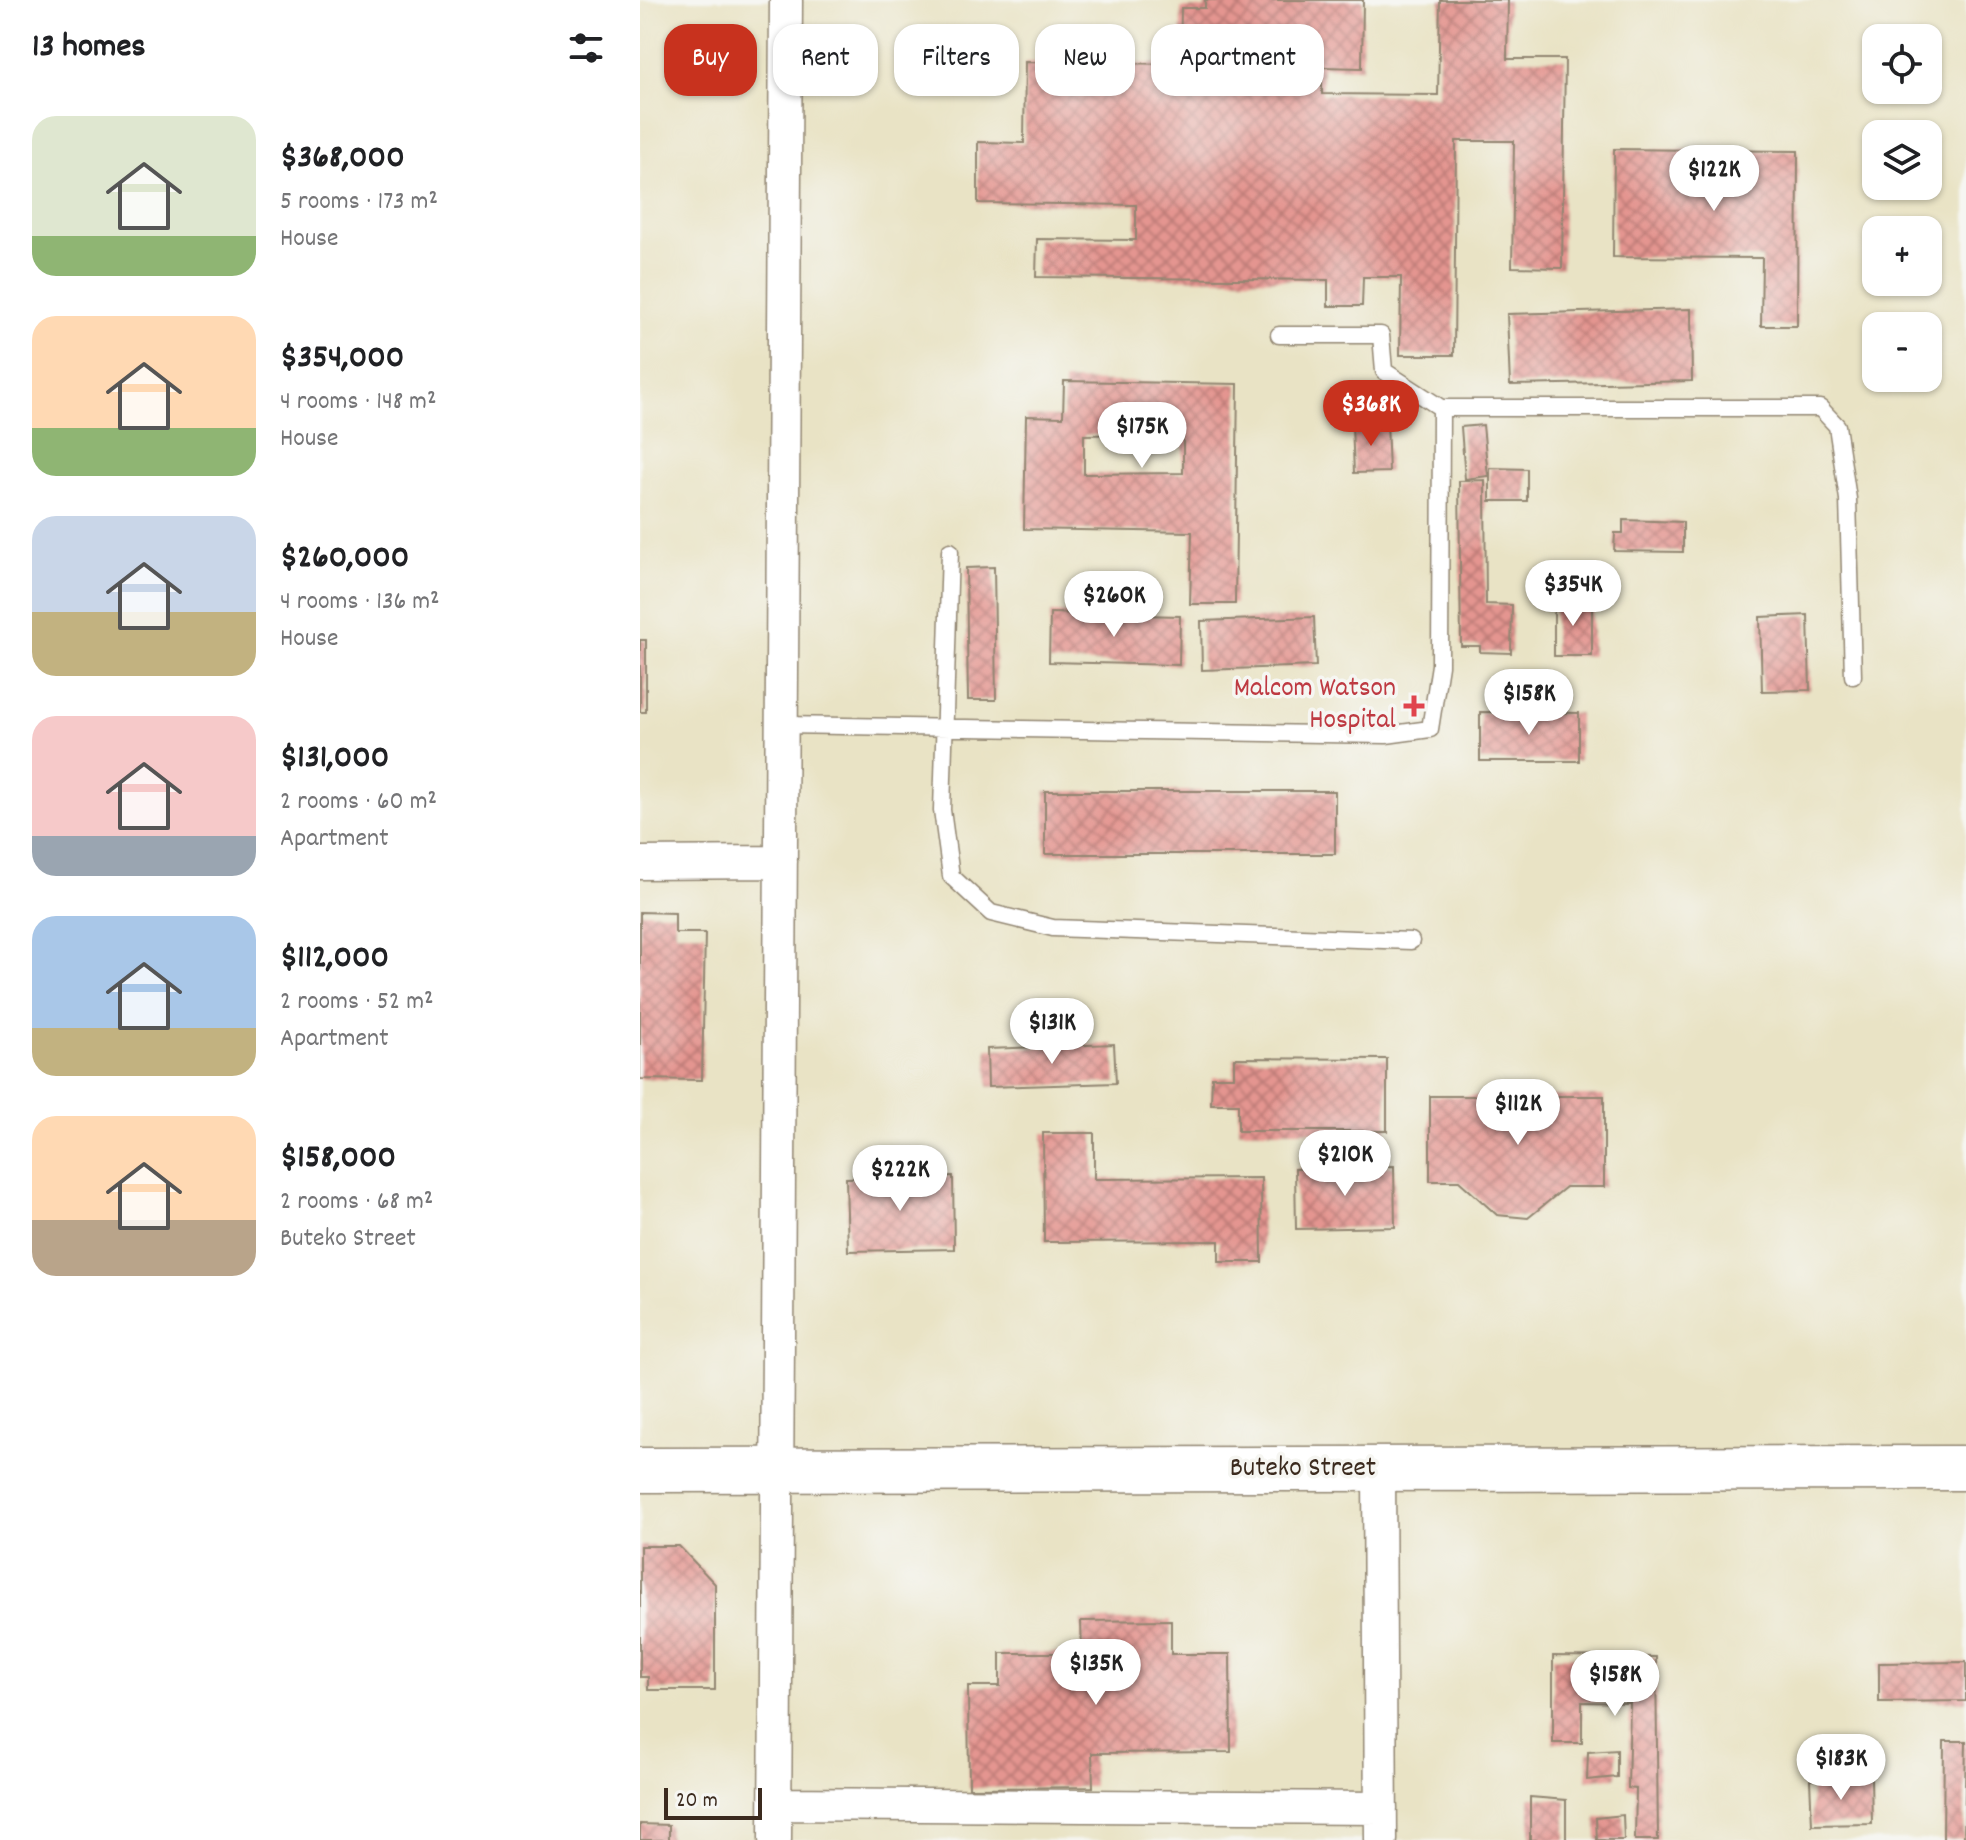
<!DOCTYPE html>
<html lang="en">
<head>
<meta charset="utf-8">
<style>
	body { margin:0; font-family:Dekko,sans-serif; background:#f2f2f2; color:#202124; height:100vh; display:flex; flex-direction:column; font-size:30px; white-space:nowrap }
	* { box-sizing:border-box; margin:0 }
	p { font-size:26px; color:#757577 }
	.icon { flex:none; width:44px; height:44px; fill:none; stroke:currentColor; stroke-width:2; stroke-linecap:round; stroke-linejoin:round }
	.map { position:relative; flex:1; overflow:hidden }
	.sheet { display:flex; flex-direction:column; background:#fff; width:640px }
	.sheet>* { flex:none }
	.guide { position:absolute; left:24px; top:24px; width:760px; height:72px; display:flex; gap:16px }
	.tools { position:absolute; left:1222px; top:24px; display:grid; gap:16px }
	.tools a { display:grid; place-items:center; width:80px; height:80px; border-radius:16px; background:#fff; box-shadow:0 2px 6px #0004; font-size:40px }
	.scale { position:absolute; left:24px; bottom:20px; width:98px; box-sizing:border-box; padding-left:8px; border:4px solid #3b2a1e; border-top:0; font-size:22px; line-height:28px; white-space:nowrap; color:#3b2a1e; -webkit-text-stroke:6px #f6f6f2; paint-order:stroke }
	.price { position:absolute; translate:-50% -68px; padding:0 18px; border-radius:28px; background:#fff; color:#222; font-size:26px; line-height:52px; filter:drop-shadow(0 2px 4px #0008) }
	.price::after { content:''; position:absolute; left:50%; top:48px; width:24px; height:18px; margin-left:-12px; background:inherit; clip-path:polygon(0 0,100% 0,50% 100%) }
	.price.selected { background:#c8321e; color:#fff }
	ul { padding:0; list-style:none }
	li { display:flex; align-items:center; gap:24px; height:200px; padding:0 32px }
	li span { display:grid; place-items:center; flex:none; width:224px; height:160px; border-radius:24px; color:#555 }
	li>.icon { margin-inline-start:auto }
	span .icon { width:96px; height:96px; fill:#fffc; stroke-width:1 }
	li b { font-size:34px }
	h2 { display:flex; justify-content:space-between; align-items:center; height:96px; padding:0 32px; font-size:34px }
	.pill { padding:0 28px; border-radius:24px; background:#fff; box-shadow:0 2px 6px #0004; font-size:28px; line-height:72px }
	.pill.selected { background:#c8321e; color:#fff }
	main { display:flex; flex:1; min-height:0 }
	.map>svg:first-child { display:block }
</style>
</head>
<body>
<main>
<section class="sheet">
<h2>13 homes<svg class="icon" aria-label="filters" viewBox="0 0 24 24"><path d="M4 7h16M4 17h16"/><circle cx="9" cy="7" r="2"/><circle cx="15" cy="17" r="2"/></svg></h2>
<ul>
<li><span style="background:linear-gradient(#dfe7d0 75%,#8fb573 0)"><svg class="icon" aria-label="home" viewBox="0 0 24 24"><path d="M3 11l9-7 9 7M6 9v11h12V9"/></svg></span><div><b>$368,000</b><p>5 rooms · 173 m²</p><p>House</p></div></li>
<li><span style="background:linear-gradient(#ffd9b3 70%,#8fb573 0)"><svg class="icon" aria-label="home" viewBox="0 0 24 24"><path d="M3 11l9-7 9 7M6 9v11h12V9"/></svg></span><div><b>$354,000</b><p>4 rooms · 148 m²</p><p>House</p></div></li>
<li><span style="background:linear-gradient(#c9d6e8 60%,#c2b280 0)"><svg class="icon" aria-label="home" viewBox="0 0 24 24"><path d="M3 11l9-7 9 7M6 9v11h12V9"/></svg></span><div><b>$260,000</b><p>4 rooms · 136 m²</p><p>House</p></div></li>
<li><span style="background:linear-gradient(#f6c9c9 75%,#9aa5b1 0)"><svg class="icon" aria-label="home" viewBox="0 0 24 24"><path d="M3 11l9-7 9 7M6 9v11h12V9"/></svg></span><div><b>$131,000</b><p>2 rooms · 60 m²</p><p>Apartment</p></div></li>
<li><span style="background:linear-gradient(#a9c7e8 70%,#c2b280 0)"><svg class="icon" aria-label="home" viewBox="0 0 24 24"><path d="M3 11l9-7 9 7M6 9v11h12V9"/></svg></span><div><b>$112,000</b><p>2 rooms · 52 m²</p><p>Apartment</p></div></li>
<li><span style="background:linear-gradient(#ffd9b3 65%,#b9a48a 0)"><svg class="icon" aria-label="home" viewBox="0 0 24 24"><path d="M3 11l9-7 9 7M6 9v11h12V9"/></svg></span><div><b>$158,000</b><p>2 rooms · 68 m²</p><p>Buteko Street</p></div></li>
</ul>
</section>
<div class="map">
<svg width="1326" height="1840" viewBox="0 0 1326 1840">
	<defs>
		<pattern id="building-cross-hatch" width="8" height="8" patternUnits="userSpaceOnUse" patternTransform="scale(2)"><rect width="8" height="8" fill="#e49590"/><path d="M0 0l8 8M0 8l8-8" fill="none" stroke="#ba7a75"/></pattern>
	</defs>
	<rect width="100%" height="100%" fill="#f6f6f2"/>
	<filter id="ink" filterUnits="userSpaceOnUse"><feTurbulence type="fractalNoise" baseFrequency=".0125" numOctaves="2"/><feDisplacementMap in="SourceGraphic" scale="16" xChannelSelector="R" yChannelSelector="G"/><feConvolveMatrix kernelMatrix="1 2 1 2 8 2 1 2 1" color-interpolation-filters="sRGB"/></filter>
	<filter id="wash" filterUnits="userSpaceOnUse"><feTurbulence type="fractalNoise" baseFrequency=".006" numOctaves="4" result="noise"/><feDisplacementMap in="SourceGraphic" scale="32" xChannelSelector="R" yChannelSelector="G"/><feGaussianBlur stdDeviation="1.8" result="paint"/><feColorMatrix in="noise" values="0 0 0 0 0 0 0 0 0 0 0 0 0 0 0 0 0 1.4 0 .05"/><feComposite in="paint" operator="in"/></filter>
	<g filter="url(#wash)">
		<rect width="100%" height="100%" fill="#e9e3c5"/>
		<g id="blocks">
			<!-- building -->
			<path fill="url(#building-cross-hatch)" fill-rule="evenodd" d="M565 0H723L722 68 682 67V94L798 95 800 0H868L867 59H925L922 268 872 267 874 141H816L814 355H760L761 277H723L722 306H688V280L396 277 397 239 496 240V205L338 203V142L384 143 385 62 540 64 541 8H565Z
				M974 149 1158 151 1157 326H1121L1122 258 973 257Z
				M1051 309 1052 381 870 385 867 314Z
				M424 381 598 384 595 604H550L552 532 384 529 386 416 423 417ZM543 433V473L444 474V435Z
				M747 422 749 472 714 473 712 424Z
				M843 425 848 476 825 479 821 427Z
				M850 468 887 469V501H850Z
				M845 480 846 604 872 605 871 653 840 652V646H821L819 481Z
				M983 520 1043 522V552L974 551 975 533H983Z
				M354 567 356 700H328L326 568Z
				M914 600H952V656H914Z
				M410 613 540 616 539 665 409 662Z
				M1168 615 1170 690 1122 691 1120 617Z
				M674 617 676 666 562 670 561 621Z
				M0 640H6V712H0Z
				M840 712 939 713V761H840Z
				M405 791H695V854H405Z
				M0 912 35 913V933H65L62 1080 0 1079Z
				M474 1044 476 1083 348 1087 347 1049Z
				M594 1058 747 1059V1131H598V1104H571L572 1077H594Z
				M790 1096H964V1187H926L888 1218 857 1215 819 1181H790Z
				M403 1133H454V1179L621 1178 622 1262H579V1241L404 1242Z
				M754 1166 755 1227 656 1229 655 1169Z
				M313 1176 314 1249 208 1251 206 1178Z
				M0 1546H39L75 1584V1690H8V1677H0Z
				M531 1620V1654H590L591 1752 452 1753 453 1787 329 1788 328 1686H360V1653H442L441 1621Z
				M913 1656 1016 1657 1018 1840H995L996 1789 988 1788 990 1703 942 1702V1743H913Z
				M1326 1662V1701L1239 1702V1663Z
				M1304 1741H1326L1324 1839 1303 1840Z
				M977 1750V1777L947 1780 948 1752Z
				M1231 1778 1232 1824 1172 1825 1170 1780Z
				M890 1797 926 1800V1840H890Z
				M983 1815 984 1840H957L956 1818Z
				M0 1824 29 1825V1840H0Z"/>
		</g>
	</g>
	<g filter="url(#ink)">
		<use href="#blocks" fill-opacity="0" stroke="#928672" stroke-width="2"/>
		<g fill="none" stroke-linecap="round" stroke-linejoin="round">
			<!-- lane casing -->
			<g stroke="#928672" stroke-width="19">
				<path id="lane" d="M639 335H741L744 371 801 408
					M310 551 302 810 311 876 351 913 413 928 771 941
					M142 725 746 735 790 729 800 665 801 408H1180L1197 426 1208 499 1213 676"/>
			</g>
			<!-- street casing -->
			<g stroke="#928672" stroke-width="35">
				<path id="street" d="M0 863 141 862
					M739 1470 741 1840
					M136 1804 741 1808
					M135 1840 146 0"/>
			</g>
			<!-- secondary casing -->
			<g stroke="#928672" stroke-width="47">
				<path id="secondary" d="M0 1470 1326 1468"/>
			</g>
			<!-- lane -->
			<use href="#lane" stroke="#fff" stroke-width="16"/>
			<!-- street -->
			<use href="#street" stroke="#fff" stroke-width="32"/>
			<!-- secondary -->
			<use href="#secondary" stroke="#fff" stroke-width="44"/>
		</g>
	</g>
	<!-- markers -->
	<path fill="#e0444e" stroke="#f6f6f2" stroke-width="3" d="M770 694h8v8h8v8h-8v8h-8v-8h-8v-8h8z"/>
	<g text-anchor="middle" dominant-baseline="central" stroke-width="7" stroke-linejoin="round" paint-order="stroke">
		<!-- health labels -->
		<g font-size="28" fill="#be3a42" stroke="#f6f6f2" text-anchor="end">
			<text x="756" y="690">Malcom Watson<tspan x="756" dy="32">Hospital</tspan></text>
		</g>
		<!-- street labels -->
		<g font-size="28" fill="#3b2a1e" stroke="#f6f6f2">
			<text x="663" y="1470">Buteko Street</text>
		</g>
	</g>
</svg>
<div class="tools">
<a><svg class="icon" aria-label="locate" viewBox="0 0 24 24"><circle cx="12" cy="12" r="6"/><path d="M12 2v4M12 18v4M2 12h4M18 12h4"/></svg></a>
<a><svg class="icon" aria-label="layers" viewBox="0 0 24 24"><path d="M12 4l9 5-9 5-9-5zM3 14l9 5 9-5"/></svg></a>
<a>+</a>
<a>−</a>
</div>
<div class="scale">20 m</div>
<b class="price" style="left:1074px;top:213px">$122K</b>
<b class="price selected" style="left:731px;top:448px">$368K</b>
<b class="price" style="left:502px;top:470px">$175K</b>
<b class="price" style="left:933px;top:628px">$354K</b>
<b class="price" style="left:474px;top:639px">$260K</b>
<b class="price" style="left:889px;top:737px">$158K</b>
<b class="price" style="left:412px;top:1066px">$131K</b>
<b class="price" style="left:878px;top:1147px">$112K</b>
<b class="price" style="left:705px;top:1198px">$210K</b>
<b class="price" style="left:260px;top:1213px">$222K</b>
<b class="price" style="left:456px;top:1707px">$135K</b>
<b class="price" style="left:975px;top:1718px">$158K</b>
<b class="price" style="left:1201px;top:1802px">$183K</b>
<div class="guide">
<a class="pill selected">Buy</a>
<a class="pill">Rent</a>
<a class="pill">Filters</a>
<a class="pill">New</a>
<a class="pill">Apartment</a>
</div>
</div>
</main>
</body>
</html>
